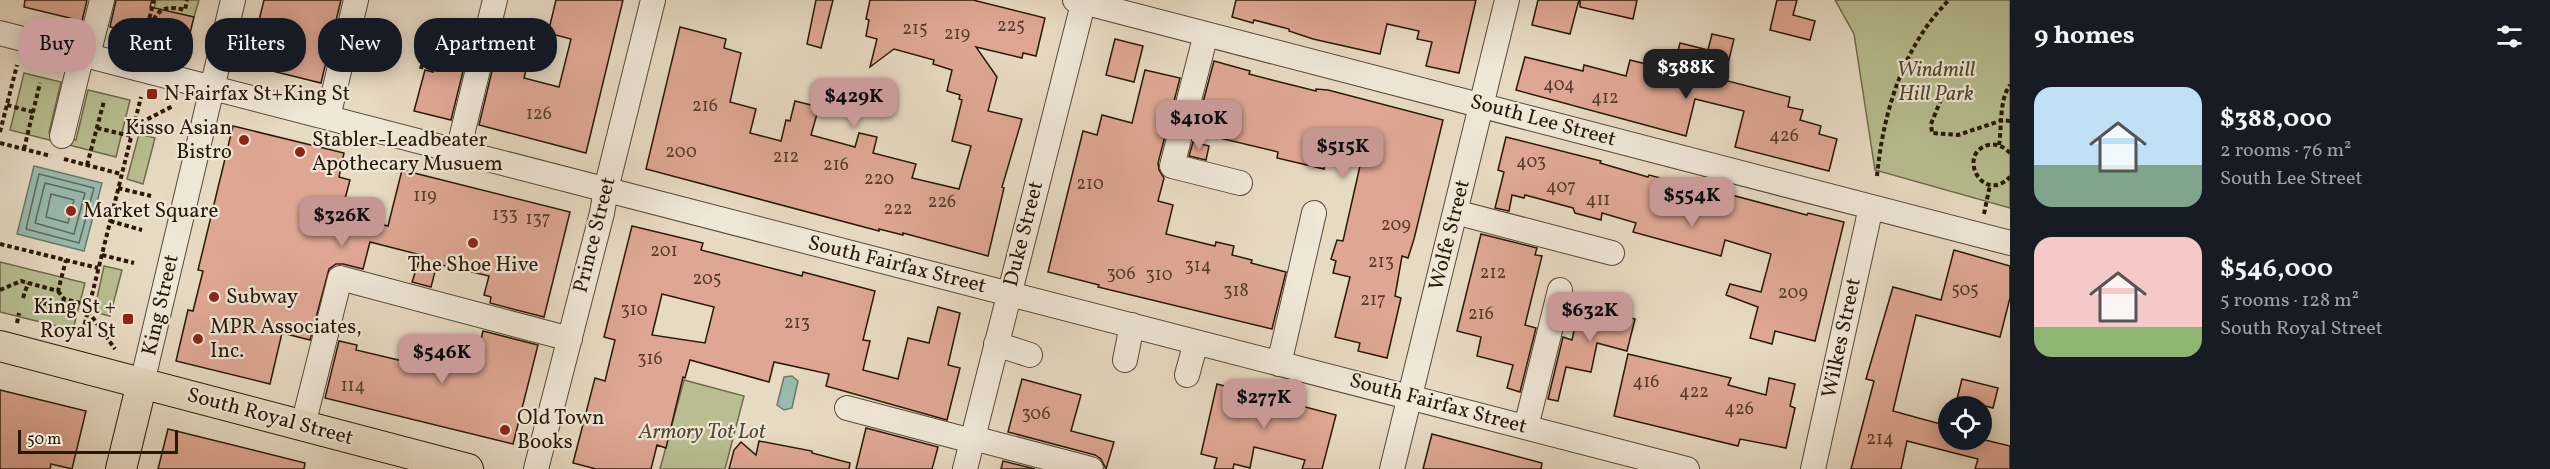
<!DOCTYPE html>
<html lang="en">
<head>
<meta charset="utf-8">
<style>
	body { margin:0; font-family:Vollkorn,serif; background:#242831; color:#f1f3f6; height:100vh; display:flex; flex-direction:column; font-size:22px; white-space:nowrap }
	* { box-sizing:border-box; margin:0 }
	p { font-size:20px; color:#9ea1a6 }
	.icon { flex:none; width:33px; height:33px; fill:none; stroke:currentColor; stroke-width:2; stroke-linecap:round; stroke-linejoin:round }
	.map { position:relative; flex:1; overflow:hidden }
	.panel { display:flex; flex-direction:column; background:#171b24; width:540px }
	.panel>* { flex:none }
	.banner { position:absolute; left:18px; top:18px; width:570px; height:54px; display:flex; gap:12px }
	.tools { position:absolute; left:1938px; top:396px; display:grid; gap:12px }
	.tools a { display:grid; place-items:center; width:54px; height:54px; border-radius:50%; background:#171b24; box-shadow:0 3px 15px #0003; font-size:30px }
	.scale { position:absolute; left:18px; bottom:15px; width:160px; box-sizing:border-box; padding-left:6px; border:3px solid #281907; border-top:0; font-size:16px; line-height:21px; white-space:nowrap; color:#281907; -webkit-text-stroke:4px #efe7d7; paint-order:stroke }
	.price { position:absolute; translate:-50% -51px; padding:0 14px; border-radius:12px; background:#c59692; color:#111; font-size:20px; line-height:39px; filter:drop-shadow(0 2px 3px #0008) }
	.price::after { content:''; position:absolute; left:50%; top:36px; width:18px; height:14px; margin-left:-9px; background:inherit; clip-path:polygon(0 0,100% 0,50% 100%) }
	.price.selected { background:#222; color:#fff }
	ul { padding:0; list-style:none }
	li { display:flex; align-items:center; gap:18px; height:150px; padding:0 24px }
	li span { display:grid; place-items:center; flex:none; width:168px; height:120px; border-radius:18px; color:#555 }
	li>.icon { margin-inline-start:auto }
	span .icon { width:72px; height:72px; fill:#fffc; stroke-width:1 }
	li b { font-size:26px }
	h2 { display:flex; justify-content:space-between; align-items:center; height:72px; padding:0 24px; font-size:26px }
	.tag { padding:0 21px; border-radius:24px; background:#171b24; box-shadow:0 3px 15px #0003; font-size:21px; line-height:54px }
	.tag.selected { background:#c59692; color:#111 }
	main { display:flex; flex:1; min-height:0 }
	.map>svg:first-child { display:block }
</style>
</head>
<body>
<main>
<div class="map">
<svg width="2010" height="469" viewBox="0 0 2010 469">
	<rect width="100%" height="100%" fill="#e7dac2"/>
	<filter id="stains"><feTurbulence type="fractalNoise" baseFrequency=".00333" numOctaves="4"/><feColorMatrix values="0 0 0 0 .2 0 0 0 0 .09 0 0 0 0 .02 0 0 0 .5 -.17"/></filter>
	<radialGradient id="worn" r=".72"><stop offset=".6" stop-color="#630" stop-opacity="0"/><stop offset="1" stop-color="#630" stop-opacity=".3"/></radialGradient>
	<!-- green -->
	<path fill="#b8be91" stroke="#706c4c" stroke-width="1.5" d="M156 0H199L194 17 170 12 152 16Z
		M1835 0H2010V208L1875 170 1854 34Z
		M24 73 61 82 49 133 76 140 88 90 130 100 116 157 10 130Z
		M139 134 155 138 143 184 127 179Z
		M0 262 85 283 73 330 0 312Z
		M104 266 122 270 110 316 94 312Z
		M684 380 744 396 725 469H660Z"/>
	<!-- water -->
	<path fill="#97bbae" stroke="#6b7a6b" stroke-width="1.5" d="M34 166 102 183 84 251 17 234Z
		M792 376 798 381 792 408 784 410 777 405 784 377Z"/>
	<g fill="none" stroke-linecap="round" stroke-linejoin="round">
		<!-- shore -->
		<path stroke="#606a5a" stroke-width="1.5" d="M39 174 94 188 79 243 26 229Z
			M45 183 85 193 74 234 35 223Z
			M51 194 74 200 68 223 46 217Z"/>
	</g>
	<!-- building -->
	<path fill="#dfa793" stroke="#281907" stroke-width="1.5" fill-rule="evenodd" d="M25 0H87L82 21 24 7Z
		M116 0H152L150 7 194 17 187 45 110 27Z
		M264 0H341L321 83 248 65Z
		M556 0H623L586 153 479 125 499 42 531 51 524 78 559 87 571 39 548 33Z
		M816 0H833L821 48 807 44Z
		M870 0H973L1045 18 1036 56 1023 53 1022 58 976 47 997 77 988 111 1022 119 1002 187 1004 188 988 256 903 233V235L879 229V231L646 169 680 27 726 39 724 48 741 53 730 102 756 109 750 133 781 141 786 120 790 121 795 101 819 107 811 135 855 147 859 133 877 137 873 153 916 164 912 178 959 189 971 146 952 141 962 100 959 99 960 95 947 91 952 70 933 64 934 60 894 49 870 67 877 39 866 36 869 20 866 19Z
		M1236 0H1476L1459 73 1426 66 1432 42 1417 39 1419 31 1387 24 1380 54 1313 39 1289 31V29L1254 20 1253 23 1232 17Z
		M1538 0H1579L1570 34 1532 25Z
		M1580 0H1637L1633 19 1580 7Z
		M1777 0H1797L1793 15 1815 21 1810 40 1770 30Z
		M445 25 470 32 472 35 451 120 414 111 425 70 433 72Z
		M1712 34 1734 39 1724 80 1790 97 1788 107 1803 110 1800 120 1821 126 1819 134 1837 139 1829 171 1735 147 1744 111 1695 99 1686 136 1516 90 1525 57 1583 71 1584 65 1626 76 1630 60 1673 71 1680 43 1708 50Z
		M1115 39 1143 46 1134 82 1106 75Z
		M1214 61 1250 71 1249 74 1272 80 1316 91V89L1328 90 1443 120 1414 239 1408 258 1402 256 1395 296 1401 298 1387 358 1358 351 1360 343 1335 337 1350 277 1333 273 1336 261 1331 259 1337 240 1343 241 1360 166 1326 157 1324 169 1277 158 1278 152 1211 136 1218 110 1202 106Z
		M1145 70 1180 78 1158 163 1159 170 1164 178 1158 201 1173 205 1166 234 1215 246 1216 242 1234 246 1232 255 1252 260 1251 263 1286 272 1272 329 1098 287 1099 285 1048 272 1083 131 1097 135 1102 115 1132 123Z
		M233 126 344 153 339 177 350 180 341 214 388 226 402 170 570 212 544 317 490 303 491 297 484 295 489 276 437 264 431 287 412 282 421 255 370 242 363 269 343 264H336L329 269 310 340 282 333 270 384 176 361 188 310 193 311 203 271 198 270Z
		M1506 137 1601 161 1600 163 1648 177 1649 175 1665 179 1663 186 1703 197 1705 188 1807 215 1808 213 1844 222 1815 341 1775 331 1772 344 1750 338 1758 307 1726 295 1730 284 1761 292 1771 254 1725 240 1721 256 1633 232 1636 223 1602 213 1601 220 1575 213 1573 208 1525 195 1524 198 1512 195 1509 211 1495 208 1504 172 1498 170Z
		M1193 142 1209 146 1206 160 1189 156Z
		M632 226 703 243 701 250 802 276 803 272 875 291 863 340 870 341 863 370 898 379 908 338 929 343 938 307 960 313 948 365 960 368 947 420 826 386 829 374 774 362 769 382 690 360 685 378 683 377 666 448 657 445 651 469H596L573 463 595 378 605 381 615 340 604 337ZM662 294 714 307 705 343 652 335Z
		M1481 234 1537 248 1535 255 1542 256 1525 325 1536 328 1520 392 1507 388 1513 365 1477 356 1481 337 1457 331Z
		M1954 250 2010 266V298L2000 337 1916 315 1893 411 1948 426V440H1985L2010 446V469H1975L1978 459 1907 441 1901 469H1851L1874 381 1866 379 1893 287 1941 300Z
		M1584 307 1635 319 1627 351 1597 343 1591 372 1566 367 1558 401 1548 399 1563 337 1572 340 1577 317 1582 318Z
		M483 331 538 345 513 444 325 398 339 341 357 345 356 350 407 362 410 350 424 354 427 340 478 353Z
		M1628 354 1731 378 1728 385 1766 395 1769 378 1795 384 1790 406 1795 408 1786 448 1740 439 1738 446 1614 416Z
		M1022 379 1081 395 1071 431 1114 442 1106 469 1101 459 1095 455 1008 432Z
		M1962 379 1998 388 1993 408 1957 399Z
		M1217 384 1336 415 1322 469H1302L1305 460 1254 447 1250 468 1234 464 1233 469H1214L1217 458 1201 454Z
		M0 390 86 411 72 469 51 464 50 469H0Z
		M866 428 938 447 932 469H856Z
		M168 429 305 463 304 469H158Z
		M1432 434 1542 463 1541 469H1423Z
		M759 441 812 451V453L850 463 849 469H729L734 450 741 442 756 455Z
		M1003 461 1035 469H1001Z"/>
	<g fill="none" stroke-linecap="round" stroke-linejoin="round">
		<!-- minor casing -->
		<g stroke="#584936" stroke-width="26">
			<path id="minor" d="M1075 0 2010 243
				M0 33 1687 469
				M1206 34 1172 166 1240 183
				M88 55 102 0
				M328 117 356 0
				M62 136 82 54
				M458 151 495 0
				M1455 212 1612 253
				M996 344 1030 355
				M1125 360 1132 325
				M1279 364 1314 213
				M1187 375 1196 342
				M142 383 233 0
				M847 408 972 441
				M303 425 340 278 570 339
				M1526 427 1560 290
				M973 438 1091 469
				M536 469 602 213 606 189 653 0
				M965 469 1084 0
				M1392 469 1507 0
				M1813 469 1871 207"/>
		</g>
		<!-- major casing -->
		<g stroke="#281907" stroke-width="32">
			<path id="major" d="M0 346 468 469
				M121 469 142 383"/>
		</g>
		<!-- path -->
		<path stroke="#281907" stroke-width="4" stroke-dasharray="4.5 3" stroke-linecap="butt" d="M144 40 154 0
			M147 41C153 18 156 2 185 10L187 0
			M421 69 431 30
			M1944 92 1931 124 1932 133 1958 135 2003 120 2010 121
			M7 105 33 112
			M134 126 173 106
			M97 128 131 136
			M0 132 17 65
			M0 143 51 156
			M1999 145C2002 126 1999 100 2010 85
			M24 149 40 83
			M2010 153C2004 147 1997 143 1988 145 1956 154 1983 205 2010 177
			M64 159 121 174
			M87 165 104 101
			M1877 176C1883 113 1903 46 1949 0
			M118 188 151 196
			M1984 214 1990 185
			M110 221 142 230
			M0 244 98 268
			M102 255 134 263
			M0 290 21 281 58 291 66 260
			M58 291 64 299 89 305
			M23 298 28 283
			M43 303 61 307 64 299
			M88 311 115 349
			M17 323 19 313
			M81 339 141 97"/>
		<!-- minor -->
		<use href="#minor" stroke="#efe7d7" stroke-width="24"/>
		<!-- major -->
		<use href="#major" stroke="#e7dac2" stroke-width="30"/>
	</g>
	<!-- markers -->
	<g fill="#8f2418" stroke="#efe7d7" stroke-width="2">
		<rect x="146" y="88" width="12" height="12" rx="3"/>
		<circle cx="244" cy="140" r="6"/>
		<circle cx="300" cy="152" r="6"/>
		<circle cx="71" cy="211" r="6"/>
		<circle cx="473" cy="243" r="6"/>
		<circle cx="214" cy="297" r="6"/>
		<rect x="122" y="313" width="12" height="12" rx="3"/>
		<circle cx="198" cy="339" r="6"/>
		<circle cx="505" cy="430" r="6"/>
	</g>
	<g text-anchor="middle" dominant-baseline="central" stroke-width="4.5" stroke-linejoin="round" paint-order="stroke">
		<!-- number labels -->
		<g font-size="18" fill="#563c2a">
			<text x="1011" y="26">225</text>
			<text x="915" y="29">215</text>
			<text x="957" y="34">219</text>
			<text x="1559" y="85">404</text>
			<text x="1605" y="98">412</text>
			<text x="705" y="106">216</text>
			<text x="539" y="114">126</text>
			<text x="1784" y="136">426</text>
			<text x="681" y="152">200</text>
			<text x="786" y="157">212</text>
			<text x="1531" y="162">403</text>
			<text x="836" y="165">216</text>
			<text x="879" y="179">220</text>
			<text x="1090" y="184">210</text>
			<text x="1561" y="187">407</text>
			<text x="425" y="196">119</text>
			<text x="1598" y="200">411</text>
			<text x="942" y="202">226</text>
			<text x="898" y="209">222</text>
			<text x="505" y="215">133</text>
			<text x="538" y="219">137</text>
			<text x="1396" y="225">209</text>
			<text x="664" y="251">201</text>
			<text x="1381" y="262">213</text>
			<text x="1198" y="266">314</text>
			<text x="1493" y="273">212</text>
			<text x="1121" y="274">306</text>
			<text x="1159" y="275">310</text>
			<text x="707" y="279">205</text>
			<text x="1965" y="290">505</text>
			<text x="1236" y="291">318</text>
			<text x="1793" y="293">209</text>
			<text x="1373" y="300">217</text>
			<text x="634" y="310">310</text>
			<text x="1481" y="314">216</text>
			<text x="797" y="323">213</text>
			<text x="650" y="359">316</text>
			<text x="1646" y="382">416</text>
			<text x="353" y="386">114</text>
			<text x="1694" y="392">422</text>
			<text x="1739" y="409">426</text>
			<text x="1036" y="414">306</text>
			<text x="1880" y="439">214</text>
		</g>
		<!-- park labels -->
		<g font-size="21" font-style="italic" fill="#534b30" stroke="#efe7d7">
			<text x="1936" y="70">Windmill<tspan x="1936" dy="24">Hill Park</tspan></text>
			<text x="702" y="432">Armory Tot Lot</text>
		</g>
		<!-- poi labels -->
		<g font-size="21" fill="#281907" stroke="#efe7d7" text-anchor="start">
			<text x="164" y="94">N Fairfax St+King St</text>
			<text x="232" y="128" text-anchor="end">Kisso Asian<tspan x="232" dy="24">Bistro</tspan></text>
			<text x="312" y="140">Stabler-Leadbeater<tspan x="312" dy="24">Apothecary Musuem</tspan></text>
			<text x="83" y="211">Market Square</text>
			<text x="473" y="265" text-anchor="middle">The Shoe Hive</text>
			<text x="226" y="297">Subway</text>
			<text x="116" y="307" text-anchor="end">King St +<tspan x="116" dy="24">Royal St</tspan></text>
			<text x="210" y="327">MPR Associates,<tspan x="210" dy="24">Inc.</tspan></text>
			<text x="517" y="418">Old Town<tspan x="517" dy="24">Books</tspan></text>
		</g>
		<!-- street labels -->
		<g font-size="21" fill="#281907" stroke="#efe7d7">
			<text transform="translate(1543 121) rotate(15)">South Lee Street</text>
			<text transform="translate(1024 234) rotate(-76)">Duke Street</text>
			<text transform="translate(595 235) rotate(-76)">Prince Street</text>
			<text transform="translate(1450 235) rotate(-76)">Wolfe Street</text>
			<text transform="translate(897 265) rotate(14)">South Fairfax Street</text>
			<text transform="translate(161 305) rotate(-77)">King Street</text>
			<text transform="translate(1842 338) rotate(-78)">Wilkes Street</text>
			<text transform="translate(1438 404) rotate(15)">South Fairfax Street</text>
			<text transform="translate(270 417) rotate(15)">South Royal Street</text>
		</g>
	</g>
	<rect width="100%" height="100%" filter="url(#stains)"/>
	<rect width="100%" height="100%" fill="url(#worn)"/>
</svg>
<div class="tools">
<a><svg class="icon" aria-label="locate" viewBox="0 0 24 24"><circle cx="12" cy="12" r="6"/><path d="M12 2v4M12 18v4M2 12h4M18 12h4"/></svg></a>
</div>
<div class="scale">50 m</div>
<b class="price selected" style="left:1686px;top:100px">$388K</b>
<b class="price" style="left:854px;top:129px">$429K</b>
<b class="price" style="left:1199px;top:151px">$410K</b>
<b class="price" style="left:1343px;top:179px">$515K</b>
<b class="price" style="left:1692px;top:228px">$554K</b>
<b class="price" style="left:342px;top:248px">$326K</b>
<b class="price" style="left:1590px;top:343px">$632K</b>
<b class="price" style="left:442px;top:385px">$546K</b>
<b class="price" style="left:1264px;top:430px">$277K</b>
<div class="banner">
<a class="tag selected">Buy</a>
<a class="tag">Rent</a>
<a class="tag">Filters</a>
<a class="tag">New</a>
<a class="tag">Apartment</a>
</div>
</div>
<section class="panel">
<h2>9 homes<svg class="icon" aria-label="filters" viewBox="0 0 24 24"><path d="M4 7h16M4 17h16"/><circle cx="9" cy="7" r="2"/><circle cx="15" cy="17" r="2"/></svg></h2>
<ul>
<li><span style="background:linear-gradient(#bfe0f5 65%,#7fa58c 0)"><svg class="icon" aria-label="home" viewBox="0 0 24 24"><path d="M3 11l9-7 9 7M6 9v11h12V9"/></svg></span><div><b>$388,000</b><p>2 rooms · 76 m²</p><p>South Lee Street</p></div></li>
<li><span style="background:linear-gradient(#f6c9c9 75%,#8fb573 0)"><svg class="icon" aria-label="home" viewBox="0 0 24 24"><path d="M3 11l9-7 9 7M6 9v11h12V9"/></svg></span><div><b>$546,000</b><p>5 rooms · 128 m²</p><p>South Royal Street</p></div></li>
</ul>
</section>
</main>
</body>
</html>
